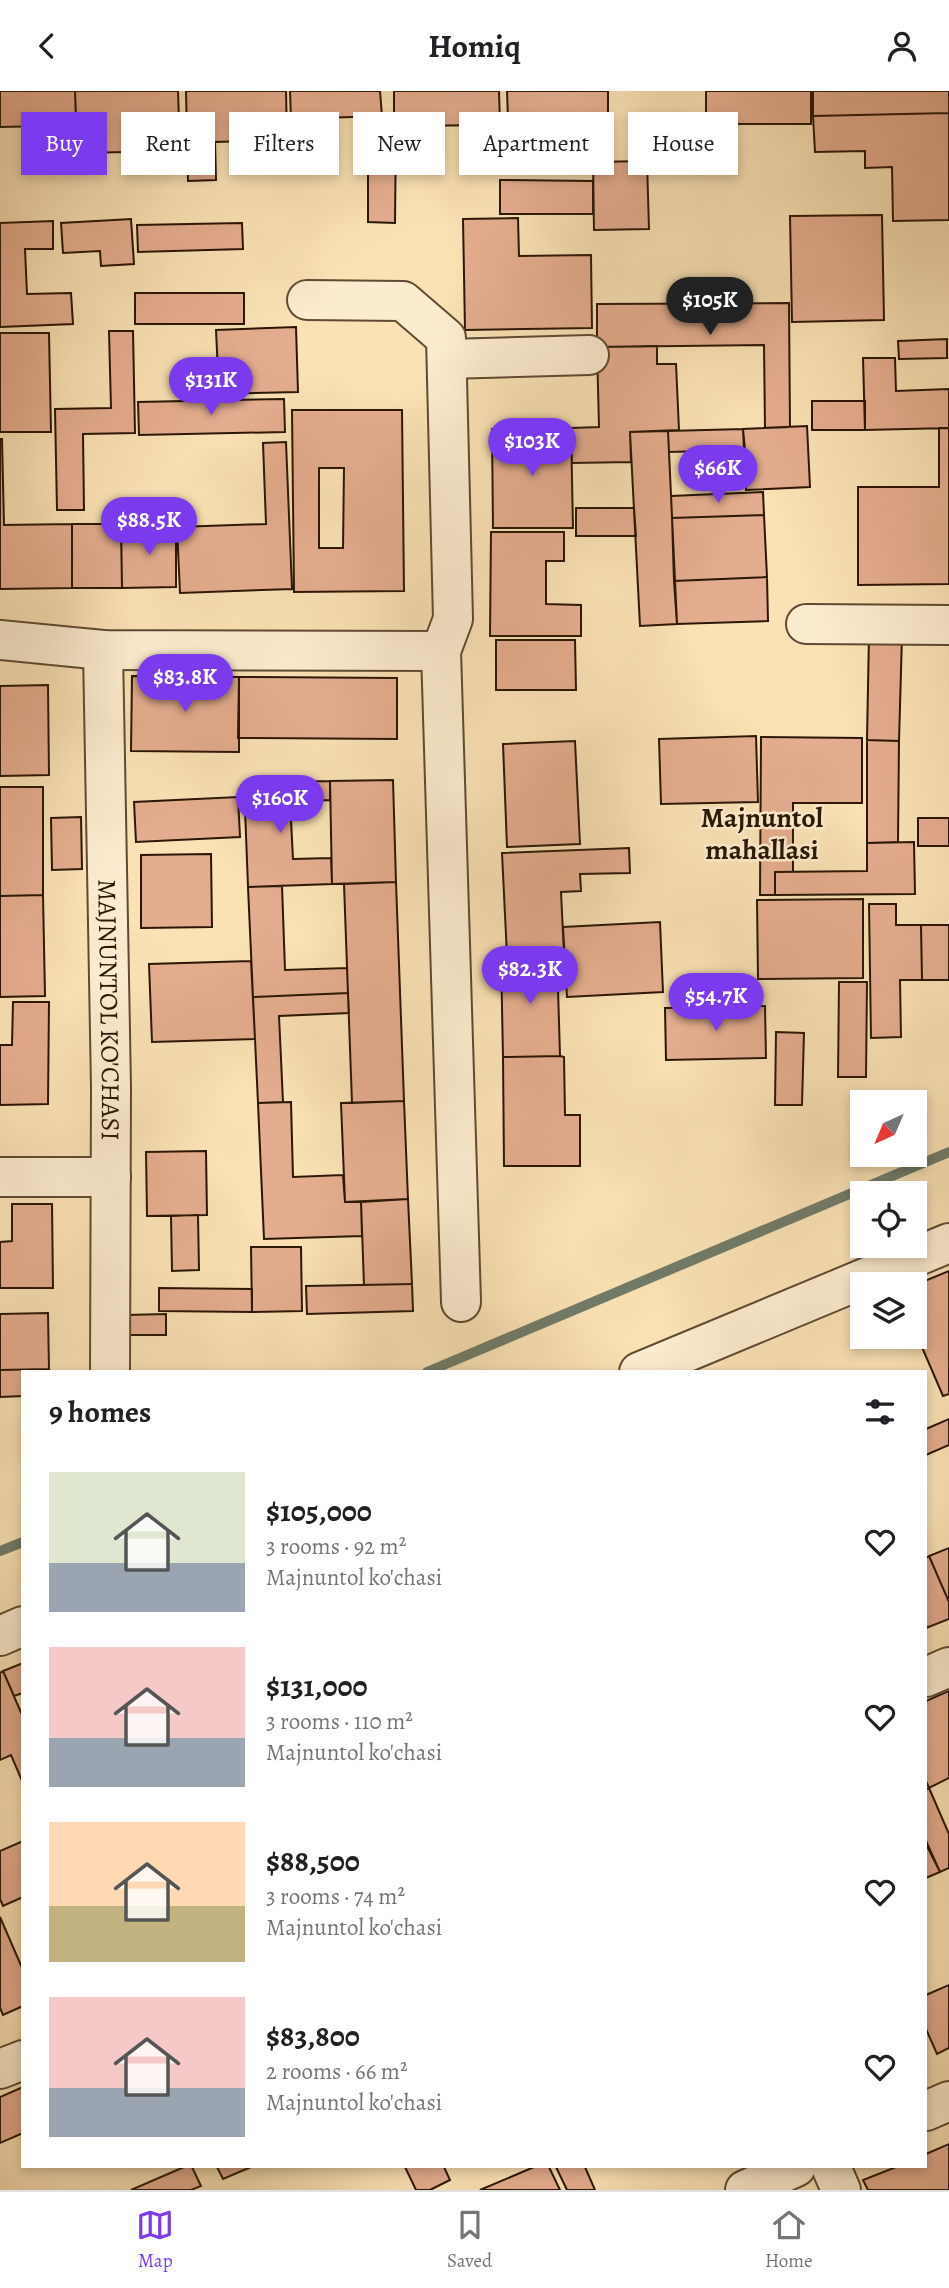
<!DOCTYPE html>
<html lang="en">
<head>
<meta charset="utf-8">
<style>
	body { margin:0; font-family:Alegreya,serif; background:#f6f6f6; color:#202124; height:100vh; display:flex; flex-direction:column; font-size:26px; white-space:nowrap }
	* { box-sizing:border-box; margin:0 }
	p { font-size:23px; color:#757577 }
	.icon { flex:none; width:38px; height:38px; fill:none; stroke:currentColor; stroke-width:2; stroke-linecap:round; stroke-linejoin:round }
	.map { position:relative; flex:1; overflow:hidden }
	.details { position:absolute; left:21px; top:1279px; width:906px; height:798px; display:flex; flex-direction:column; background:#fff; border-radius:0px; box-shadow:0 4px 10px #0003 }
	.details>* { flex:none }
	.guide { position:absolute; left:21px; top:21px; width:908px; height:63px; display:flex; gap:14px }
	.needle { width:46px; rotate:224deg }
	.tools { position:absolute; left:850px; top:999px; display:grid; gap:14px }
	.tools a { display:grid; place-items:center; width:77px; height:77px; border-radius:0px; background:#fff; box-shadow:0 4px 10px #0003; font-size:35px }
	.price { position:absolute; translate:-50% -60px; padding:0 16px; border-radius:24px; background:#7c3aed; color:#fff; font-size:23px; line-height:46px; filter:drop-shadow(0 2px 4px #0008) }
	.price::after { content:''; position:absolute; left:50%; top:42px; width:21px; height:16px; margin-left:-10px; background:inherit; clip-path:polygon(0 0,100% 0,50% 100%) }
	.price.selected { background:#222; color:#fff }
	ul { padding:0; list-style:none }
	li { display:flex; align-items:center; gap:21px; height:175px; padding:0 28px }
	li span { display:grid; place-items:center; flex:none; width:196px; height:140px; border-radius:0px; color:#555 }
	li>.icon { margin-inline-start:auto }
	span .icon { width:84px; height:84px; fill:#fffc; stroke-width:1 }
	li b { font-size:30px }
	h2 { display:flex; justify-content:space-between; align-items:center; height:84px; padding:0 28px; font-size:30px }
	.tag { padding:0 24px; border-radius:0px; background:#fff; box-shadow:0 4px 10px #0003; font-size:24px; line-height:63px }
	.tag.selected { background:#7c3aed; color:#fff }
	header { display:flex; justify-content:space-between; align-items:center; height:91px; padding:0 28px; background:#fff; font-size:32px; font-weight:700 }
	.tab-bar { display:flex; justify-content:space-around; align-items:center; height:98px; border-top:2px solid #e0e0e0; background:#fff; font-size:19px; color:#757577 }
	.tab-bar a { display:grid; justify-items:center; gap:4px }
	.tab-bar .selected { color:#7c3aed }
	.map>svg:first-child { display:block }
</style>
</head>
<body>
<header><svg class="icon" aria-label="back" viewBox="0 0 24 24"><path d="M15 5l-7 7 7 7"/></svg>Homiq<svg class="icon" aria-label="person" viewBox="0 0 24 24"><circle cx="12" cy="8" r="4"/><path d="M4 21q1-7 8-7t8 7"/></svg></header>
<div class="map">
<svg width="949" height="2099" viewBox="0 0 949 2099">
	<rect width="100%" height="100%" fill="#fae2b5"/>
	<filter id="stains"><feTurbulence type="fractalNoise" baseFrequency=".00286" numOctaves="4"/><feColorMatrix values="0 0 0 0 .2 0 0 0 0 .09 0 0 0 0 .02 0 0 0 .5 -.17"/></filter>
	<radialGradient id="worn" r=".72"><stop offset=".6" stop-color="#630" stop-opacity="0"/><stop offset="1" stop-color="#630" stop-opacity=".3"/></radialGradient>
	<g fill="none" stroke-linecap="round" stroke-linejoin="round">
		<!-- stream -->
		<path stroke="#707b69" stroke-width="10" d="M427 1281 949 1061
			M0 1460 23 1451"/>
	</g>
	<!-- building -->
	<path fill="#e5ad8f" stroke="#2b1706" stroke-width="2" fill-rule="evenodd" d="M0 0H75L77 48 46 49V35L0 36Z
		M75 0H178L180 60 77 62Z
		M186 0H286L287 49 215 51 216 89 188 90Z
		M290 0H380L382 25 291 28Z
		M394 0H499L500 34 394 35Z
		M507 0H608V28L508 29Z
		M706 0H811V33H706Z
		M813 0H949V22L813 25Z
		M949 22V129L893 130 892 76 865 77V60L815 61 813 25Z
		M368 38H396L395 132 368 131Z
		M647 70 649 138 594 139 593 71Z
		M500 89 593 90V123H500Z
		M882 124 884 229 792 231 790 125Z
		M518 127 519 165 591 164 592 237 465 239 463 128Z
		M131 128 134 173 101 175 100 160 63 162 61 132Z
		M53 130V158H25L27 203 71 202 73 233 0 236V132Z
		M242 132 243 158 138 161 137 134Z
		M135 202H244V233H135Z
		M789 212 790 336 765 337 764 254 597 256V213Z
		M296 236 298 301 219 303 216 239Z
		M109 240H133L135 342 83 343 84 419H57L55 318 111 317Z
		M0 242H49L51 341H0Z
		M947 248V267L899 268 898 250Z
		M657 255V273H676L679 339 630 341 631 371 572 372 571 337 599 336 597 256Z
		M863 267H895L896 300 949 298V337L865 339Z
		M284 308 285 341 139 344 138 311Z
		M812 310H865V339H812Z
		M292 319H402L404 500 294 501ZM319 377H344L343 457H319Z
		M807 335 810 396 746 399 743 338Z
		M571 337 573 437H493L492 338Z
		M939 337H949V493L858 494V396H939Z
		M743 338 745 359 669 361 668 340Z
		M668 340 677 533 640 535 630 341Z
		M0 348H2L4 434 72 433V497L0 498Z
		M286 351 292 498 180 502 177 436 266 433 263 352Z
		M763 401 764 424 672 427 671 405Z
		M576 417H634L636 445H576Z
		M764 424 767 486 674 490 672 427Z
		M72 433H121L122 497H72Z
		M121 436H176V496L122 497Z
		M491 441H564V470H546V513L581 514V545H490Z
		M767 486 768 530 677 533 674 490Z
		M869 544 902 545 899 650 867 649Z
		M496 549H575L576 599H496Z
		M132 585 239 586V661L131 660Z
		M239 586 397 587V648L238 647Z
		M48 594 49 684 0 685V595Z
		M756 645 758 711 661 713 659 648Z
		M761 646 862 647V712H793V781H775V804H760Z
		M867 649 899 650 898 751 867 752Z
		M575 650 580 753 507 756 503 653Z
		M393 689 396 791 332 793 330 690Z
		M330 690V709L290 710 293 768 331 767 332 793 248 796 244 692Z
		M0 696H43V804L0 805Z
		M238 706 240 746 136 751 134 711Z
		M81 726 82 778 52 779 51 727Z
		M918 727H949V755H918Z
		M914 751 915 803 775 804V781L867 780V752Z
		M629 757 630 782 580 783 581 800 561 801 564 863 507 865 502 762Z
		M211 763 212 836 141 837V764Z
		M396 791 404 1010 352 1012 344 793Z
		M282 795 285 879 347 877 348 902 253 906 248 796Z
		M43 804 45 905 0 906V805Z
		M863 808V887L758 888 757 809Z
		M869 813H896V834H921L922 889H900L901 946 871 947Z
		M660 831 663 901 567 906 563 836Z
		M921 834H949V889H922Z
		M557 864 560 965 503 966 501 866Z
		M251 870 255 948 152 951 149 873Z
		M839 891H867L866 986H838Z
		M348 902 349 922 279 925 283 1011 258 1012 253 906Z
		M13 911H49L48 1013 0 1014V954H12Z
		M765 915 766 967 666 969 665 917Z
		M776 941 804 942 802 1014H775Z
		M560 965 564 966 565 1024H580V1075H504L503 966Z
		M404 1010 408 1108 345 1111 341 1012Z
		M291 1011 293 1086 343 1084 345 1111H361L362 1145 264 1148 258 1012Z
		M206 1060 207 1124 147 1125 146 1061Z
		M408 1108 412 1193 364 1194 361 1111Z
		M12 1113H52L53 1197H0V1151L12 1150Z
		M198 1124 199 1179 172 1180 171 1125Z
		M251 1156H301L302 1220 252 1221Z
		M949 1180V1303L943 1305 915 1240V1194Z
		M412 1193 413 1220 307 1223 306 1195Z
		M159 1197 252 1198V1221L159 1220Z
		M48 1222 49 1278 0 1279V1223Z
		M166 1223V1244H128L127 1224Z
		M49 1278 50 1281H23V1305L0 1306V1279Z
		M949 1328V1354L926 1364V1338Z
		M949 1457V1511L929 1465Z
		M929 1465 949 1511V1528L926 1537V1467Z
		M23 1572V1602L14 1605 3 1580Z
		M3 1580 23 1626V1692L11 1664 0 1669V1582Z
		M949 1600V1687L929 1697 926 1690V1610Z
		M929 1697 949 1743V1777L940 1781 926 1750V1698Z
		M23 1750V1806L3 1815 0 1808V1760Z
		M926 1753 940 1781 926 1787Z
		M0 1826 23 1879V1915L3 1924 0 1917Z
		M949 1894V1957L937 1963 926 1938V1904Z
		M23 1996V2042L0 2052V2006Z
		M949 2053V2099H868L863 2089 896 2076H926V2063Z
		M184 2076H192L201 2095 191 2099H131Z
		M217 2076H251L223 2088Z
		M405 2076H444L450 2089 430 2099H416Z
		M534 2076H549L560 2099H480Z
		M556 2076H585L595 2099H567Z"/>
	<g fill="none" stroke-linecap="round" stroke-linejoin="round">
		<!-- minor casing -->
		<g stroke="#5f4a32" stroke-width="42">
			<g id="minor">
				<path d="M307 209 403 210 446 247 453 528 441 560 461 1211"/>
				<path d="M447 268 589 264"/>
				<path d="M806 533 949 534"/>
				<path d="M0 549 103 559 441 560"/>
				<path id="s1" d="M103 559 111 996 110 1281"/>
				<path d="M0 1086H111"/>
				<path d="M639 1281 949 1152"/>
				<path d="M0 1545 23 1535"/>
				<path d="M926 1586 949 1576"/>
				<path d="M0 1978 23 1969"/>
				<path d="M926 2020 949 2010"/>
				<path d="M831 2076 841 2099"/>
				<path d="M745 2099 796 2076"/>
			</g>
		</g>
		<!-- minor -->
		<use href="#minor" stroke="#fceccf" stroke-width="38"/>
	</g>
	<g text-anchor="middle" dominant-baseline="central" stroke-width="5" stroke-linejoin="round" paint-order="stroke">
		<!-- street labels -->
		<g font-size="26" fill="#2b1706" stroke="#fceccf">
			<text stroke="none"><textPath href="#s1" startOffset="360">MAJNUNTOL KO'CHASI</textPath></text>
		</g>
		<!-- neighbourhood labels -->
		<g font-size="28" font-weight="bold" fill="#2b1706" stroke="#fceccf">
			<text x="762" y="727">Majnuntol<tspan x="762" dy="32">mahallasi</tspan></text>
		</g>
	</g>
	<rect width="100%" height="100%" filter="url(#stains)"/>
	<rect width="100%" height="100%" fill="url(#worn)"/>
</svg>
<div class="tools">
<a><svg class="needle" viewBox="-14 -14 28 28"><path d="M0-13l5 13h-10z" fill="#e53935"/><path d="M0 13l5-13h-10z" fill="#757577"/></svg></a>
<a><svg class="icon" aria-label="locate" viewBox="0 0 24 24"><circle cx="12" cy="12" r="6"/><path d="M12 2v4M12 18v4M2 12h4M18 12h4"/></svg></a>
<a><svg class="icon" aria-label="layers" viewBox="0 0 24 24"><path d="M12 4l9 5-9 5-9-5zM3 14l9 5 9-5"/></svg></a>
</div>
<b class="price selected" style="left:710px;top:246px">$105K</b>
<b class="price" style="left:211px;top:326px">$131K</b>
<b class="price" style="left:532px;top:387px">$103K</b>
<b class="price" style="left:718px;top:414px">$66K</b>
<b class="price" style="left:149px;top:466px">$88.5K</b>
<b class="price" style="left:185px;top:623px">$83.8K</b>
<b class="price" style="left:280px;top:744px">$160K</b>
<b class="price" style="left:530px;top:915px">$82.3K</b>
<b class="price" style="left:716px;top:942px">$54.7K</b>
<div class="guide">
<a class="tag selected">Buy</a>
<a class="tag">Rent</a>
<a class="tag">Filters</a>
<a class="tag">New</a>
<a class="tag">Apartment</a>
<a class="tag">House</a>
</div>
<section class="details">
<h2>9 homes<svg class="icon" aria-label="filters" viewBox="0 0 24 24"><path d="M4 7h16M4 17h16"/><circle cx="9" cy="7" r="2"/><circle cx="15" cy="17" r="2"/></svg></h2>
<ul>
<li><span style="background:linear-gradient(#dfe7d0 65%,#9aa5b1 0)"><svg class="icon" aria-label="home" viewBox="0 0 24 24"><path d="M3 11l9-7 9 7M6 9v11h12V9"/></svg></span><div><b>$105,000</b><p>3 rooms · 92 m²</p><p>Majnuntol ko'chasi</p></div><svg class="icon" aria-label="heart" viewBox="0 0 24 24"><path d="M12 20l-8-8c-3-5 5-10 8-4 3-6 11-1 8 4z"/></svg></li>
<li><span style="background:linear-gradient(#f6c9c9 65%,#9aa5b1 0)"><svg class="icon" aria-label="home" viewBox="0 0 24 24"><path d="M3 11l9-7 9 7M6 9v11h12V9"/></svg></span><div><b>$131,000</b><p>3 rooms · 110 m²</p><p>Majnuntol ko'chasi</p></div><svg class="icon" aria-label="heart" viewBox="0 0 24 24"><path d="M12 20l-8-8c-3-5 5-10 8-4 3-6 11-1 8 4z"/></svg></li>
<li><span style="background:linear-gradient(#ffd9b3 60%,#c2b280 0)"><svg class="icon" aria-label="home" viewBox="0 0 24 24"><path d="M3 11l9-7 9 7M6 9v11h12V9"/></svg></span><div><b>$88,500</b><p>3 rooms · 74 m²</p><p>Majnuntol ko'chasi</p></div><svg class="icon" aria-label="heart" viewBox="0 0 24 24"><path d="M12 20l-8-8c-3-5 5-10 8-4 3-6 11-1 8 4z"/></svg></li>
<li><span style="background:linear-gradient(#f6c9c9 65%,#9aa5b1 0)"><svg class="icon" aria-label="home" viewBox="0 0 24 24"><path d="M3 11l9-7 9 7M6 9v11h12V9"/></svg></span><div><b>$83,800</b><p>2 rooms · 66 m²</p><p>Majnuntol ko'chasi</p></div><svg class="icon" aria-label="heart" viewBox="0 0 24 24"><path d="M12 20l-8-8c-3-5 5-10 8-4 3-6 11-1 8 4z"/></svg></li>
</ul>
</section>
</div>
<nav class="tab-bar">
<a class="selected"><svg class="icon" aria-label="map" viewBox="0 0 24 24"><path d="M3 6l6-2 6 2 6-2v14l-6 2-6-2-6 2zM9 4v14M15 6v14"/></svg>Map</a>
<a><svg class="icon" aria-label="saved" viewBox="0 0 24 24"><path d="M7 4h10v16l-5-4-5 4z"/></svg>Saved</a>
<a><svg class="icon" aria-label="home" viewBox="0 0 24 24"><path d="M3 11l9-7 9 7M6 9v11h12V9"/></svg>Home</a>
</nav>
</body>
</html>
